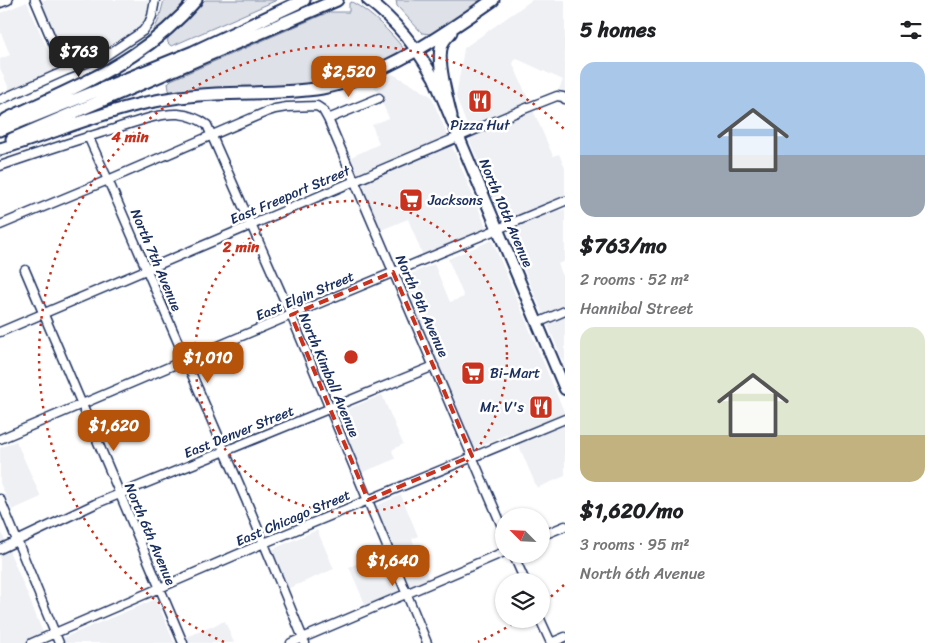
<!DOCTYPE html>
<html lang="en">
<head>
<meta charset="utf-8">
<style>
	body { margin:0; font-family:Sriracha,sans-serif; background:#f6f6f6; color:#202124; height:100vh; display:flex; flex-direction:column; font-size:19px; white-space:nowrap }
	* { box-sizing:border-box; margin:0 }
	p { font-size:16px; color:#757577 }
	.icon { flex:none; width:28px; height:28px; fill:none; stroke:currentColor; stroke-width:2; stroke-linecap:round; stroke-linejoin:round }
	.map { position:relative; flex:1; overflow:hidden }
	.panel { display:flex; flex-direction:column; background:#fff; width:375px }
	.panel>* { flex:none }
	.needle { width:32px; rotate:294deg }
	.tools { position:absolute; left:495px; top:508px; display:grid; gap:10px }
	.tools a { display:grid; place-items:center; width:55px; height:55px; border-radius:50%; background:#fff; box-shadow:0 1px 4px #0004; font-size:25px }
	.price { position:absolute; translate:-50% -42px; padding:0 11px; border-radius:10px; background:#b45309; color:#fff; font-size:16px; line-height:32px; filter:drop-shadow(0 1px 2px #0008) }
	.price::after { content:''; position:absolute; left:50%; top:30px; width:15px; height:11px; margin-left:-8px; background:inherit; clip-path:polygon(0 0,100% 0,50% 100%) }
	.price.active { background:#222; color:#fff }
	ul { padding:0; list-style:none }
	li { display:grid; align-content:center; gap:10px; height:265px; padding:0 15px }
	li span { display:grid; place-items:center; height:155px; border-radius:15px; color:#555 }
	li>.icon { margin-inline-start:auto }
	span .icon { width:90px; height:90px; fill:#fffc; stroke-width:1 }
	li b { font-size:21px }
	h2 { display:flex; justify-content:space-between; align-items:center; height:60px; padding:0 15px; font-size:21px }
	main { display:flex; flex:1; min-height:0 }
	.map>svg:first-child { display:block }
</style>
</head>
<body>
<main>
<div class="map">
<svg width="565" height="643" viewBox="0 0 565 643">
	<rect width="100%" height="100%" fill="#fff"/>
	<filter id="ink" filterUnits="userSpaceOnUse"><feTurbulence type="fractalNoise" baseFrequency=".02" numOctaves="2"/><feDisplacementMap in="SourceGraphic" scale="10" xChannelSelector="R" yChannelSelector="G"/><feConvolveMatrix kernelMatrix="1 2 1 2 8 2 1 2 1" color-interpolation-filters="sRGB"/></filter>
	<g filter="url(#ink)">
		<!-- built -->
		<path fill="#eff0f4" d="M38 0H148V9L145 19 140 26 133 32 99 53 75 65H70L67 64 63 60Z
			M532 0H565V92L559 89 563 80 515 58 513 64 553 156 559 154 565 168V197L555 201 559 211 565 209V261L558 264 565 281V305L543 314 471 144 466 123 456 97 464 48Z
			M27 2 52 60 54 70 52 74 11 93 0 68V59L10 55 0 30V13Z
			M393 74 431 96 487 229 423 256 408 219 381 230 351 157 379 144 372 125 389 118 373 83Z
			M492 240 565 414V476L537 488 513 432 474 449 401 278 434 264 450 302 464 297 448 259Z
			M565 317V366L548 325Z
			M382 395 403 444 392 450 395 459 361 473 336 414Z
			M16 441 41 497 12 510 0 483V448Z
			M401 495 418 536 412 539 429 580 409 588 375 506Z
			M0 529 27 593 47 643H0Z
			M317 530 334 569 287 589 271 550Z
			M382 553 399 592 366 606 349 567Z
			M156 599 174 642 225 621 234 643H51Z"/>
		<!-- green -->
		<path fill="#dee1e7" stroke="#7c88a2" d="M164 0H191L157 32 154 30 159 19Z
			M205 0H277L172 46C166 44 167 39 170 34Z
			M396 0H484L445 27 430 34 422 33 397 6Z
			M352 2C373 14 389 31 404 49L403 53 368 68 344 76 299 85 221 89 172 93 169 90 168 83 171 80 329 12H349V3Z"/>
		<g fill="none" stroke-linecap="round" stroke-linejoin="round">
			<!-- minor casing -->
			<g stroke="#1b2f5e" stroke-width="11">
				<path id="minor" d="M35 0 65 71
					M0 3 8 0
					M0 100 65 71 107 55 143 31 149 23 152 16 155 0
					M328 119 379 98
					M88 136 108 180 246 500 305 643
					M0 166C38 153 76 140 114 129 133 123 158 113 178 114 189 115 199 119 207 125L291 315 427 643
					M0 225 108 180 266 112 275 109 287 107 317 106 323 110 328 119C386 256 446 393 504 531
					M25 270 183 643
					M537 323 565 311
					M0 332 524 109 557 96 563 97 565 99
					M0 439 291 315 565 201
					M0 499 59 643
					M541 536 565 526
					M0 549 95 504 434 366
					M513 554 525 581
					M540 619 551 643
					M32 643 264 543 565 419
					M291 643 504 552
					M551 643 565 637"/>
			</g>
			<!-- major casing -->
			<g stroke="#1b2f5e" stroke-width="14">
				<path id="major" d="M368 0C397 22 416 47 434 78L565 389"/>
			</g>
			<!-- highway casing -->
			<g stroke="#1b2f5e" stroke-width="15">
				<path id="highway" d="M451 116C447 100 436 59 442 45 443 40 448 36 451 32
					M1 123 7 119C49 99 94 81 133 55 156 40 178 21 196 0
					M0 130 193 52 304 0
					M12 139 337 0
					M0 149C48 135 95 114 145 103 168 98 192 95 216 94 251 92 287 94 322 88 383 77 443 35 493 0"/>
			</g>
			<!-- minor -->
			<use href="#minor" stroke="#fff" stroke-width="8"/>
			<!-- major -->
			<use href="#major" stroke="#fff" stroke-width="10"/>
			<!-- highway -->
			<use href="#highway" stroke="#fff" stroke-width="11"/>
		</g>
	</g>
	<!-- marked area -->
	<path fill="none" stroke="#c8321e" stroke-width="4" stroke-dasharray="10 6" stroke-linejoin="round" d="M393 272 472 456 368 500 291 315Z"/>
	<!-- distance rings -->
	<g fill="none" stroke="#c8321e" stroke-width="2.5" stroke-dasharray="2.5 5">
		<circle cx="351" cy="357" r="156"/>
		<path d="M564 585A312 312 0 0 1 543 603M519 620A312 312 0 0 1 478 642M224 642A312 312 0 1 1 564 129"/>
	</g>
	<!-- icons -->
	<defs>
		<g id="restaurant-square" transform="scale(1.25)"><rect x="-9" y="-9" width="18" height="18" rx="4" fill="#c8321e" stroke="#fff"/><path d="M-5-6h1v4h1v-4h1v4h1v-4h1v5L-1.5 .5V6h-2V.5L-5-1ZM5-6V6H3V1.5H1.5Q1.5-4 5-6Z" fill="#fff"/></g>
		<g id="supermarket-square" transform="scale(1.25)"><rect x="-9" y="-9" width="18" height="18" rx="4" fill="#c8321e" stroke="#fff"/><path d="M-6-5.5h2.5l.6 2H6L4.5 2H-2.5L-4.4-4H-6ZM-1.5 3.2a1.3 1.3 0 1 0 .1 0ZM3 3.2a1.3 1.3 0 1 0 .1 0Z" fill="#fff"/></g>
	</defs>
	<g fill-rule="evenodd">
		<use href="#restaurant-square" x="480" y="101"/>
		<use href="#supermarket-square" x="411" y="200"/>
		<use href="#supermarket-square" x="473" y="373"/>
		<use href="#restaurant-square" x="541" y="407"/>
	</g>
	<g text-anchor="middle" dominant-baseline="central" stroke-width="5" stroke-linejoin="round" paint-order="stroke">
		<!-- poi labels -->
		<g font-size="14" fill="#1b2f5e" stroke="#fff" text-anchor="start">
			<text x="480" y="125" text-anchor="middle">Pizza Hut</text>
			<text x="428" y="200">Jacksons</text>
			<text x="490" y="373">Bi-Mart</text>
			<text x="524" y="407" text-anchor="end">Mr. V's</text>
		</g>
		<!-- street labels -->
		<g font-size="14" fill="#1b2f5e" stroke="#fff">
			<text transform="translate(290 195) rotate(-23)">East Freeport Street</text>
			<text transform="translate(506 213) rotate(67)">North 10th Avenue</text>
			<text transform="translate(156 260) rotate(67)">North 7th Avenue</text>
			<text transform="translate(305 296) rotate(-23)">East Elgin Street</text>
			<text transform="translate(422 306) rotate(66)">North 9th Avenue</text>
			<text transform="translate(329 375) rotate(67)">North Kimball Avenue</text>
			<text transform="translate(239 432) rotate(-22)">East Denver Street</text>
			<text transform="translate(293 518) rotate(-23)">East Chicago Street</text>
			<text transform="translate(150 534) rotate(67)">North 6th Avenue</text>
		</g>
	</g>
	<circle cx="351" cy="357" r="8" fill="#c8321e" stroke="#fff" stroke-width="2.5"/>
	<g font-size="15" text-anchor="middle" font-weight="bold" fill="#c8321e" stroke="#fff" stroke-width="5" stroke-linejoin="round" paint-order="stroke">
		<text x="130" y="142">4 min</text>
		<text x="241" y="252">2 min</text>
	</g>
</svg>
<div class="tools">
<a><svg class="needle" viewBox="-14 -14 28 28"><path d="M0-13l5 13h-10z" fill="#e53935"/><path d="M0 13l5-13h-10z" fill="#757577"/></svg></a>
<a><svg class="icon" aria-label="layers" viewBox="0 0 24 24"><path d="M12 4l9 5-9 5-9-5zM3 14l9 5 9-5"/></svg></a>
</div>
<b class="price active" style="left:79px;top:78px">$763</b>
<b class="price" style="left:349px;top:98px">$2,520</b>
<b class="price" style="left:208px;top:384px">$1,010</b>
<b class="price" style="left:114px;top:452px">$1,620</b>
<b class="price" style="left:393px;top:587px">$1,640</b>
</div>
<section class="panel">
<h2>5 homes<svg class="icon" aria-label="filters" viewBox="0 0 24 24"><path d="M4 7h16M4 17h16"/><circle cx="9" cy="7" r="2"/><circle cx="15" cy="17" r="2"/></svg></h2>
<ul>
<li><span style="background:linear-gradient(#a9c7e8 60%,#9aa5b1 0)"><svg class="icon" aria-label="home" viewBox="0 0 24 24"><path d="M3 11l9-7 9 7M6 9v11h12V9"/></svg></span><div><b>$763/mo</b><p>2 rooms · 52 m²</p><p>Hannibal Street</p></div></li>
<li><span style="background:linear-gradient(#dfe7d0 70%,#c2b280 0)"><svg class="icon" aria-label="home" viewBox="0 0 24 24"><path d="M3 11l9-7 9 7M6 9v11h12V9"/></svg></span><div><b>$1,620/mo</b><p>3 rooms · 95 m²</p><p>North 6th Avenue</p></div></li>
</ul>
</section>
</main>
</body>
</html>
